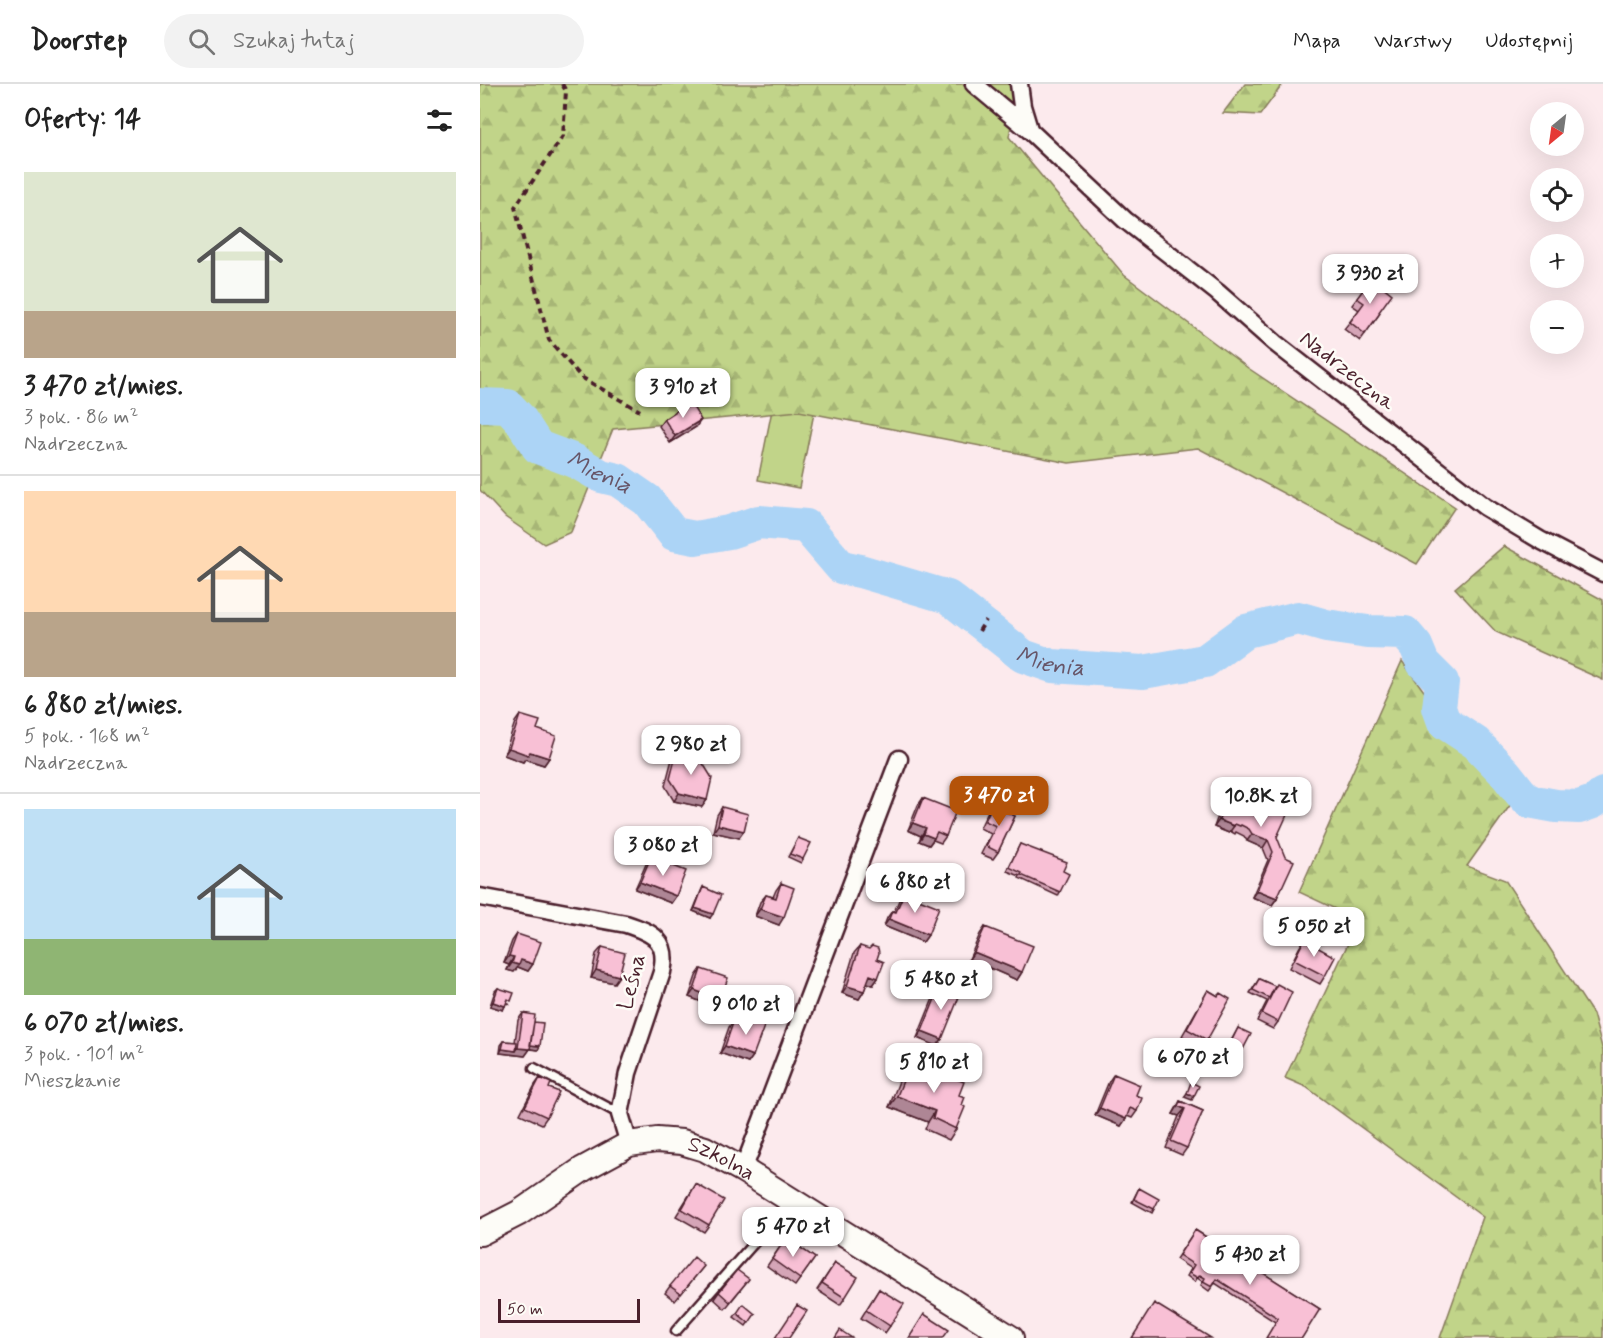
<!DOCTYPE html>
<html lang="pl">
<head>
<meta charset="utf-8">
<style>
	body { margin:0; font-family:Mynerve,sans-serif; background:#f2f2f2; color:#222; height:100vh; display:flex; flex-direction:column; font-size:22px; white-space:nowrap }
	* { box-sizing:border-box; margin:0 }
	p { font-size:20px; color:#767676 }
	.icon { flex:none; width:33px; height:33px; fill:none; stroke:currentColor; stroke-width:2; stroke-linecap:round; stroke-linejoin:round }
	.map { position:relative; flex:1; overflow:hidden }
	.drawer { display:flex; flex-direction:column; background:#fff; width:480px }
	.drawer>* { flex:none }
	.needle { width:39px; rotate:209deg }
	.controls { position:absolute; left:1050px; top:18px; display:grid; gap:12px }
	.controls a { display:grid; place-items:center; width:54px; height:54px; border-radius:50%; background:#fff; box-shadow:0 6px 24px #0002; font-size:30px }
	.scale { position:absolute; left:18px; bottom:15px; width:142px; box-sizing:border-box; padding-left:6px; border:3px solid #4a1f2b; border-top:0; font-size:16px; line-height:21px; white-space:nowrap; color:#4a1f2b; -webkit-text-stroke:4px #fdfcf7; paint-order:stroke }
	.price { position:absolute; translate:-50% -51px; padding:0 14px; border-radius:12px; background:#fff; color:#222; font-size:20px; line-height:39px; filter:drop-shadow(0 2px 3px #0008) }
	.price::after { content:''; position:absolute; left:50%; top:36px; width:18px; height:14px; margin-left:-9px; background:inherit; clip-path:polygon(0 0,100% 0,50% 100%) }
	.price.selected { background:#b45309; color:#fff }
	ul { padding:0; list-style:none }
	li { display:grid; align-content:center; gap:12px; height:318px; padding:0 24px }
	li+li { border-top:2px solid #e0e0e0 }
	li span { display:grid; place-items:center; height:186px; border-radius:0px; color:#555 }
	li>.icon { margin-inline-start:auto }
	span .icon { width:108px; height:108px; fill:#fffc; stroke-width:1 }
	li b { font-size:26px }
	h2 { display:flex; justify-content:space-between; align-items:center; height:72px; padding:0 24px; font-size:26px }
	header { display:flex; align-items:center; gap:36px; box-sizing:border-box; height:84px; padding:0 30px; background:#fff; border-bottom:2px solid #e0e0e0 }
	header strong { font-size:28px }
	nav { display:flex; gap:33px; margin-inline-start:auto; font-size:21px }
	.search { width:420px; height:54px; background:#f2f2f2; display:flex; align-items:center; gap:15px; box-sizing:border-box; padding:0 21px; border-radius:33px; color:#767676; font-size:22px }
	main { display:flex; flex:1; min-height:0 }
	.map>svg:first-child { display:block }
</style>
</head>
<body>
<header>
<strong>Doorstep</strong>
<div class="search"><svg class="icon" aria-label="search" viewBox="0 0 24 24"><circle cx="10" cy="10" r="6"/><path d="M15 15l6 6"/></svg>Szukaj tutaj</div>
<nav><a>Mapa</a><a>Warstwy</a><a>Udostępnij</a></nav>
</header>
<main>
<section class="drawer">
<h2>Oferty: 14<svg class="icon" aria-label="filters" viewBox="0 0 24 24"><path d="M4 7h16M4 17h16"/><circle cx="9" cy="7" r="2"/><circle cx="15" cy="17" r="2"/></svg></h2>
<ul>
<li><span style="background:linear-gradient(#dfe7d0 75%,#b9a48a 0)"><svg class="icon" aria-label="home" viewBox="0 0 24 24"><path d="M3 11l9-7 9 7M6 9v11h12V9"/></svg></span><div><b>3 470 zł/mies.</b><p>3 pok. · 86 m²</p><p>Nadrzeczna</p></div></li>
<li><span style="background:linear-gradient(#ffd9b3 65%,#b9a48a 0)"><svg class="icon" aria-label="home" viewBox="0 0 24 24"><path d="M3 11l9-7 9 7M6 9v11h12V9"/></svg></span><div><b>6 880 zł/mies.</b><p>5 pok. · 168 m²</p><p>Nadrzeczna</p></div></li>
<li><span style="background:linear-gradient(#bfe0f5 70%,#8fb573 0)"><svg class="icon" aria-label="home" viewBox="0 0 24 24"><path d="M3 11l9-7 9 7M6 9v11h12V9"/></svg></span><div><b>6 070 zł/mies.</b><p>3 pok. · 101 m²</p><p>Mieszkanie</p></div></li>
</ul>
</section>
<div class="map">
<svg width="1123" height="1254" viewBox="0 0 1123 1254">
	<defs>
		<pattern id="forest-firs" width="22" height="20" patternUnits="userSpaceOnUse" patternTransform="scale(1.5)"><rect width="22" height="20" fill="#c1d489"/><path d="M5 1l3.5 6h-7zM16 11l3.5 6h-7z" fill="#a7b676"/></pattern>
	</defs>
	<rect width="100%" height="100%" fill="#fceaed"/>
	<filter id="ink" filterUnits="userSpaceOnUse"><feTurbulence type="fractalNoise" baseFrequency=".0167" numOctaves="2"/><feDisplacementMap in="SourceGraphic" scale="12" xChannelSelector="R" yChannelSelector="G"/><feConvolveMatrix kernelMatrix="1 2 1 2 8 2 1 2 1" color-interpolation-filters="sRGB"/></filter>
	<g filter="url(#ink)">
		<!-- grass -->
		<path fill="#c1d489" stroke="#867a5a" stroke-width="1.5" d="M294 316 335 324 319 404 278 396Z"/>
		<!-- forest -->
		<path fill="url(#forest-firs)" stroke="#867a5a" stroke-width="1.5" d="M0 0H529L536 12 529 53 644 191 768 284 975 423 937 480 718 364 589 379 319 327 133 345 91 448 64 460 25 433 0 406Z
			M765 0H803L780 31 743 29Z
			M1024 462 1123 516V596L1016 548 975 504Z
			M922 577 954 621 957 638 1036 713 987 782 1025 796 1113 930 1123 967V1254H960L1003 1133 826 1003 805 994 879 836 819 808Z"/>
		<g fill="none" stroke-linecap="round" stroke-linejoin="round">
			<!-- river -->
			<path stroke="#acd4f6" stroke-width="34" id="s1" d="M0 321 28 322 40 335 58 363 95 377 121 392 138 396 167 416 194 450 215 454 249 448 279 438 326 442 361 483 380 487 468 513 543 572 572 582 663 588 725 577 766 547 818 534 846 542 888 548 925 549 936 562 943 579 962 598 959 624 964 638 996 659 1025 689 1040 708 1049 717 1076 722 1099 723 1113 718 1123 710"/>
			<!-- lane casing -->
			<g stroke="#4a1f2b" stroke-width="13">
				<path id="lane" d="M54 984 140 1030
					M196 1247 311 1117"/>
			</g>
			<!-- street casing -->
			<g stroke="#4a1f2b" stroke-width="21">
				<path id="street" d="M494 0 549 46 645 136 737 208 795 259 1005 423 1060 456 1123 489
					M539 0 542 22 549 45
					M0 813 146 840C173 849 189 856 182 888L148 989 140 1030 149 1060
					M263 1086 419 675"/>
			</g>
			<!-- secondary casing -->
			<g stroke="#4a1f2b" stroke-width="28">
				<g id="secondary">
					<path id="s2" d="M0 1149 39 1129 103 1085 149 1060 177 1056 202 1058 225 1065 263 1086 531 1254"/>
				</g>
			</g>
			<!-- path -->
			<path stroke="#4a1f2b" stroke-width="4" stroke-dasharray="6 4.5" stroke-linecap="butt" d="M82 0 86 7 83 52 35 123 69 256 101 293 160 327
				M499 547 506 536"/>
			<!-- lane -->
			<use href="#lane" stroke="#fdfcf7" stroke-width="8"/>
			<!-- street -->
			<use href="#street" stroke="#fdfcf7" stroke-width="16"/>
			<!-- secondary -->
			<use href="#secondary" stroke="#fdfcf7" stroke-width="24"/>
		</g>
		<!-- wall -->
		<path fill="#d5a5b7" stroke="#4a1f2b" stroke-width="1.5" d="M892 194 899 228 900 229 880 257 864 245 879 226 872 221Z
			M184 335 216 343 190 359 179 342Z
			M40 631 57 645 69 674 64 681 45 675 43 678 24 671 35 638Z
			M197 667 227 716 222 723 194 717 185 702 192 675Z
			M771 699 791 711 797 753V814L792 821 772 813 788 776 783 764 767 757 764 752 756 748 755 750 750 747 749 749 734 743 739 729 733 725 740 709 745 702 761 708 766 700 769 701Z
			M443 714 466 752 461 759 453 756 449 761 439 757 441 752 428 746 438 721Z
			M512 721 535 732 518 768 513 775 501 770 511 750 500 744 507 729Z
			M242 723 259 754 233 748 237 731Z
			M318 754 323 775 321 779 308 773Z
			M540 760 583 787 580 808 578 812 539 794 540 792 527 787Z
			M171 773 196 812 191 819 155 805 166 780Z
			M301 799 299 841 275 832 280 818 286 811 293 813 296 806Z
			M223 803 230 834 213 827 221 807Z
			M424 809 448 851 443 858 404 842 407 834 412 827 414 828 419 816Z
			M505 843 542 888 537 896 489 875 500 850Z
			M37 850 53 880 48 887 38 883 34 888 27 886 29 881 24 879 32 857Z
			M824 856 845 892 840 900 809 884 819 864Z
			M380 862 397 875 398 894 393 901 387 899 384 907 379 915 362 909 374 869Z
			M122 863 139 892 134 899 111 894 116 870Z
			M221 885 240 916 235 923 209 913 216 892Z
			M779 895 795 902 798 938 793 945 777 937 787 917 770 909Z
			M461 900 462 955 457 962 437 954 456 907Z
			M18 904 29 920 26 919 23 926 10 922 15 907Z
			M728 906 738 912 740 909 727 956 722 963 702 952Z
			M43 929 54 938 58 966 50 965 45 972 20 969 21 961 24 957 35 958 38 936Z
			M272 932 273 972 268 979 240 969 249 943 254 936 266 940Z
			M758 944 760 971 758 974 745 968Z
			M431 977 450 989 467 995 469 992 479 1011 476 1045 469 1056 445 1045 448 1038 409 1023 423 987Z
			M634 990 656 1011 657 1027 652 1034 647 1032 641 1042 615 1031 629 997Z
			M60 994 69 1004 67 1033 62 1040 40 1030 55 1001Z
			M700 1017 723 1027 707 1064 702 1071 686 1064 699 1032 693 1030Z
			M216 1100 229 1141 224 1148 196 1132Z
			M659 1104 674 1125 672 1129 652 1118Z
			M715 1146 840 1225 795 1238 735 1199 729 1207 721 1201 723 1198 717 1194 715 1198 707 1192 711 1185 696 1175Z
			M306 1154 335 1174 315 1202 287 1182Z
			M355 1179 365 1214 360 1221 337 1206Z
			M224 1182 195 1217 185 1209 190 1202Z
			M269 1195 245 1225 234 1215 239 1208Z
			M399 1205 410 1242 405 1249 381 1234Z
			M257 1229 275 1230 266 1242 254 1233Z"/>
		<!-- shaded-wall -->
		<path fill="#ae8695" stroke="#4a1f2b" stroke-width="1.5" d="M221 336 216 343 190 359 195 352Z
			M29 664 50 668 69 674 64 681 45 675 43 678 24 671Z
			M199 709 227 716 222 723 194 717Z
			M739 736 754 742 749 749 734 743Z
			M433 739 446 744 441 752 428 746Z
			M238 741 264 747 259 754 233 748Z
			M444 750 454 754 449 761 439 757Z
			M772 750 788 756 783 764 767 757Z
			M160 798 196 812 191 819 155 805Z
			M777 806 797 814 792 821 772 813Z
			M215 824 233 830 230 834 213 827Z
			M280 825 304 833 299 841 275 832Z
			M409 835 448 851 443 858 404 842Z
			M494 868 542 888 537 896 489 875Z
			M29 872 34 873 29 881 24 879Z
			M41 876 53 880 48 887 38 883 34 888 27 886 32 879Z
			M116 886 139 892 134 899 111 894Z
			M390 891 398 894 393 901 385 898Z
			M367 902 384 907 379 915 362 909Z
			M214 906 240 916 235 923 209 913Z
			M13 918 25 922 23 926 10 922Z
			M442 947 462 955 457 962 437 954Z
			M50 961 60 962 58 966 47 964Z
			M245 962 273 972 268 979 240 969Z
			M38 964 50 965 45 972 20 969 22 965 36 967Z
			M707 1009 714 1012 712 1016 704 1013Z
			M417 1012 455 1027 448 1038 409 1023Z
			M698 1022 705 1025 699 1032 693 1030Z
			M620 1024 646 1035 641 1042 615 1031Z"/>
		<!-- building -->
		<path fill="#f8c0d5" stroke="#4a1f2b" stroke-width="1.5" d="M892 194 912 210 899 228 900 229 885 250 870 238 884 219 877 214Z
			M210 318 221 336 195 352 184 335Z
			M40 631 60 637 57 645 76 652 69 674 50 668 48 671 29 664Z
			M197 667 219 673 232 694 227 716 199 709 190 695Z
			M771 699 792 708 791 711 812 720 797 753 805 773 814 777 797 814 777 806 793 768 788 756 772 750 769 745 761 741 760 742 755 740 754 742 739 736 744 721 738 718 745 702 762 709 766 700 770 702Z
			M443 714 476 727 466 752 457 748 454 754 444 750 446 744 433 739Z
			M512 721 535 732 518 768 506 762 516 742 505 737Z
			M242 723 268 730 264 747 238 741Z
			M318 754 331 759 323 775 310 770Z
			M540 760 587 778 583 787 589 790 580 808 541 791 542 789 529 783Z
			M171 773 206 787 196 812 160 798Z
			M301 799 314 804 304 833 280 825 286 811 296 814Z
			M223 803 241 811 233 830 215 824Z
			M424 809 459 823 448 851 409 835 412 827 416 828Z
			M505 843 553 862 542 888 494 868Z
			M37 850 61 858 53 880 41 876 39 881 32 879 34 873 29 872Z
			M824 856 855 873 845 892 814 876Z
			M380 862 389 865 392 862 398 864 399 869 397 875 404 878 398 894 390 891 384 907 367 902Z
			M122 863 145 869 139 892 116 886Z
			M221 885 248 894 240 916 214 906Z
			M779 895 795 902 789 914 773 906Z
			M461 900 481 908 462 955 442 947Z
			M797 900 812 908 798 938 782 930Z
			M18 904 34 909 31 917 28 915 25 922 13 918Z
			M728 906 738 912 740 909 750 915 727 956 707 945Z
			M43 929 55 931 50 965 38 964Z
			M272 932 286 937 273 972 245 962 254 936 269 941Z
			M54 938 63 939 60 962 50 961Z
			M758 944 771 950 760 971 748 964Z
			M24 957 37 958 36 967 22 965Z
			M431 977 452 985 450 989 468 996 469 992 484 998 479 1011 485 1013 482 1021 485 1023 476 1045 453 1034 455 1027 417 1012Z
			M634 990 660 1001 656 1011 662 1014 657 1027 650 1024 646 1035 620 1024Z
			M60 994 71 999 69 1004 79 1008 67 1033 45 1023Z
			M711 998 719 1002 714 1012 707 1009Z
			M700 1017 723 1027 707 1064 691 1057 705 1025 698 1022Z
			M216 1100 244 1116 229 1141 202 1125Z
			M659 1104 679 1115 674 1125 654 1115Z
			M715 1146 840 1225 822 1254H786L798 1234 737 1195 732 1203 723 1198 725 1194 720 1191 718 1194 709 1189 714 1181 699 1171Z
			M306 1154 335 1174 320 1195 292 1175Z
			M214 1173 224 1182 201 1210 190 1202Z
			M355 1179 378 1193 365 1214 342 1199Z
			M257 1186 269 1195 250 1218 239 1208Z
			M399 1205 424 1220 410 1242 386 1226Z
			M674 1219 731 1254H652Z
			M263 1220 275 1230 269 1239 257 1229Z
			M317 1221 327 1227 309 1254H295Z
			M444 1230 469 1246 463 1254H429Z
			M360 1246 372 1254H355Z"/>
	</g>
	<g text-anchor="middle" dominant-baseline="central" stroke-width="5" stroke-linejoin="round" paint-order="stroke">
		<!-- street labels -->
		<g font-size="22" fill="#4a1f2b" stroke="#fdfcf7">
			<text transform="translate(867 287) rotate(38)">Nadrzeczna</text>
			<text transform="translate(152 898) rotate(-76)">Leśna</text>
			<text stroke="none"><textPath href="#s2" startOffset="270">Szkolna</textPath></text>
		</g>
		<!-- water labels -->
		<g font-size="24" font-style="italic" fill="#675568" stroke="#fdfcf7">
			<text stroke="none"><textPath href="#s1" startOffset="146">Mienia</textPath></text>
			<text stroke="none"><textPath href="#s1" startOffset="668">Mienia</textPath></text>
		</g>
	</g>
</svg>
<div class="controls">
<a><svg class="needle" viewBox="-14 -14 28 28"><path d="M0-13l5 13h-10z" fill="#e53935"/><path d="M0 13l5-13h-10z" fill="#767676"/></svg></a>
<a><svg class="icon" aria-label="locate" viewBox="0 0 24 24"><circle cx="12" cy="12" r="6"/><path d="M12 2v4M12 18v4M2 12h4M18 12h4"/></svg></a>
<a>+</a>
<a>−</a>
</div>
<div class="scale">50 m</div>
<b class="price" style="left:890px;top:221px">3 930 zł</b>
<b class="price" style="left:203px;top:335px">3 910 zł</b>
<b class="price" style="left:211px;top:692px">2 980 zł</b>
<b class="price selected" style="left:519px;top:743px">3 470 zł</b>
<b class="price" style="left:781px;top:744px">10.8K zł</b>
<b class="price" style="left:183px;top:793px">3 080 zł</b>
<b class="price" style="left:435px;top:830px">6 880 zł</b>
<b class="price" style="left:834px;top:874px">5 050 zł</b>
<b class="price" style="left:461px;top:927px">5 480 zł</b>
<b class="price" style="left:266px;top:952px">9 010 zł</b>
<b class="price" style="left:713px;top:1005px">6 070 zł</b>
<b class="price" style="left:454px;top:1010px">5 810 zł</b>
<b class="price" style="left:313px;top:1174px">5 470 zł</b>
<b class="price" style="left:770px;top:1202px">5 430 zł</b>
</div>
</main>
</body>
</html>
